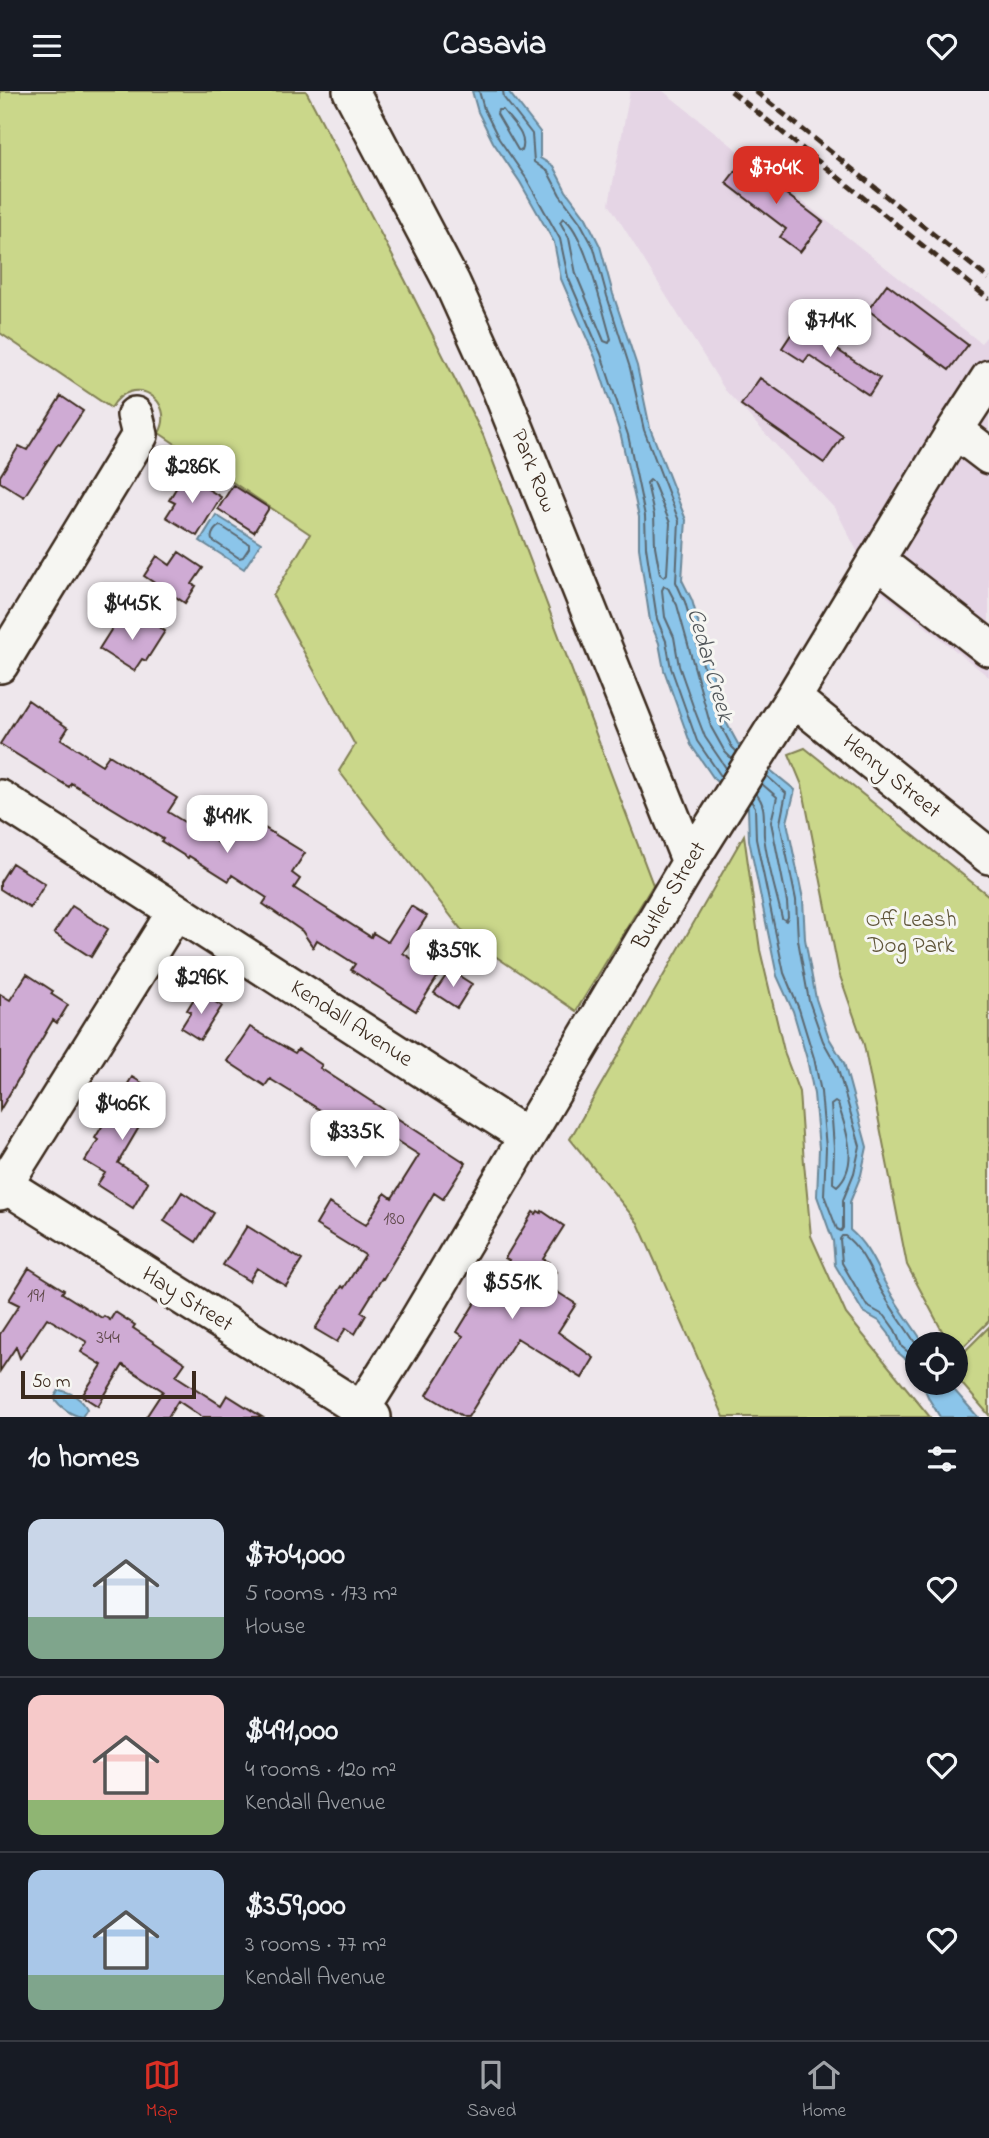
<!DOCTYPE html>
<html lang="en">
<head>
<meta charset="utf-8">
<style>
	body { margin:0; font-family:"Indie Flower",sans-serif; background:#20242c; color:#f1f3f6; height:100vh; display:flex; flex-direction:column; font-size:26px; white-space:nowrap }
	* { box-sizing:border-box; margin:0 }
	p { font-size:23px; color:#9ea1a6 }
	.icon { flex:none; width:38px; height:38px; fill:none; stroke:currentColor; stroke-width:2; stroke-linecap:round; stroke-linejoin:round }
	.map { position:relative; height:1326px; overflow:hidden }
	.sheet { display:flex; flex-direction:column; background:#171b24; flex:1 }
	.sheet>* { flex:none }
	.controls { position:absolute; left:905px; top:1241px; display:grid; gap:14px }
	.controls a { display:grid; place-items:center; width:63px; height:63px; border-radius:50%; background:#171b24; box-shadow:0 2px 5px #0004; font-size:35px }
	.scale { position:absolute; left:21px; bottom:18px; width:175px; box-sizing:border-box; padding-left:7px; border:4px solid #3b2a1e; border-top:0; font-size:19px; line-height:24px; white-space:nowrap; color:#3b2a1e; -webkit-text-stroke:5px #f6f6f2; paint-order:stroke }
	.price { position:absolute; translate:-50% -60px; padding:0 16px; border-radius:14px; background:#fff; color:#222; font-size:23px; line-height:46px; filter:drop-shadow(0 2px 4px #0008) }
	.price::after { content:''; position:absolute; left:50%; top:42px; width:21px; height:16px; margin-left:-10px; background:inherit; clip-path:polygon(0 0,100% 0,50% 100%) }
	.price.active { background:#d93025; color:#fff }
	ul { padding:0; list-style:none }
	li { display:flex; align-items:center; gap:21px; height:175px; padding:0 28px }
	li+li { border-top:2px solid #363941 }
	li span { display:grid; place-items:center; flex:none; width:196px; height:140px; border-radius:14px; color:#555 }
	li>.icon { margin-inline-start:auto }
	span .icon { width:84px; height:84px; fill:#fffc; stroke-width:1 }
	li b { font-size:30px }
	h2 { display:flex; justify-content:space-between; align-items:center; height:84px; padding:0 28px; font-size:30px }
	header { display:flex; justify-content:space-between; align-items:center; height:91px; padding:0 28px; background:#171b24; font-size:32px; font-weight:800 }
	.menu { display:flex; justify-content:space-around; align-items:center; height:98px; border-top:2px solid #363941; background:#171b24; font-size:19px; color:#9ea1a6 }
	.menu a { display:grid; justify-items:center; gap:4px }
	.menu .active { color:#d93025 }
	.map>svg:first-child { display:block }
</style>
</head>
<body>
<header><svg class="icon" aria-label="menu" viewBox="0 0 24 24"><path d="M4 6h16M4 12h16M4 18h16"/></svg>Casavia<svg class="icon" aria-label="heart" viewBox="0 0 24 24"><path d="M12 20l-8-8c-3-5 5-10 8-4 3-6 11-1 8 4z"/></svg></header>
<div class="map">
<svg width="989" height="1326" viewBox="0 0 989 1326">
	<rect width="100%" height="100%" fill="#eee7ec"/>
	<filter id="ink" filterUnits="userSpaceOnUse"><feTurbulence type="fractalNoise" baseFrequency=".0143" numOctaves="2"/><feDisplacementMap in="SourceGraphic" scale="14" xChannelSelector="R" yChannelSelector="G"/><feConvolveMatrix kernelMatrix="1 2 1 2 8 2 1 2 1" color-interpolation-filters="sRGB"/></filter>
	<g filter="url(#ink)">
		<!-- built -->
		<path fill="#e5d5e5" d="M630 0H663L981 252 989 243V586L876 497 836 419 725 299 609 113Z"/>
		<!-- green -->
		<path fill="#cad78a" stroke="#828054" stroke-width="2" d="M0 0H306L405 189 483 344 653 794 576 920 467 846 339 680 355 654 273 505 310 443 159 342C177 310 133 280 111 317L0 242Z
			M805 657 989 805V1230L956 1263V1253H949L907 1174 864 954 839 882 802 694 789 663Z
			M744 744 760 859 785 964 799 1001 804 1072 811 1145 846 1223 930 1326H724L638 1132 570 1048Z
			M989 1236V1324L956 1286V1269Z"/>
		<!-- water -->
		<path fill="#8bc5ea" stroke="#6b8798" stroke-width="2" d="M472 0H508L540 41V67L553 75 566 100 586 127 600 155 613 203 637 275 650 337 686 429 682 489 692 509 726 631 738 653 795 699 787 731 803 808 805 848 816 908 829 947 844 972 867 1056 861 1084 850 1111V1139C870 1156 877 1179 890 1201 900 1219 913 1235 924 1253H917V1281L914 1275 896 1260 889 1243 879 1230 863 1221 835 1174 833 1150 817 1105 819 1057 814 1003 807 968 793 920 777 885 749 749 748 717 715 689 691 654 664 579 659 552 650 530 639 457V426L621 345 595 266 561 188 554 151 520 91 493 51 478 21Z
			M216 424 261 452 244 478 200 450Z
			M922 1292H948L978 1326H940L929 1308Z
			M59 1299C71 1301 82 1308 87 1318L82 1326C71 1324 60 1316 54 1307Z"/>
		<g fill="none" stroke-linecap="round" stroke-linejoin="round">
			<!-- shore -->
			<path stroke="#5b6870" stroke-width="2" d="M479 0 484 18 499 48 526 87 560 148 568 186 601 263 628 344 645 425 646 456 657 528 666 550 671 577 697 650 721 685
				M503 0 504 7 532 43 534 71 548 81 560 104 580 131 594 157 607 205 630 277 644 339 679 430 676 491 685 511 720 633 732 656 737 661
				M498 19H503C512 32 528 44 522 60L518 59 497 23Z
				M563 127C584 138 603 221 611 248L609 252 604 250 576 183 569 147 560 131Z
				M650 389 653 391 670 432 667 483 664 486 660 483 655 455 654 424 647 392Z
				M221 435 249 453V457L243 466 239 467 212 449C210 444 216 435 221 435Z
				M726 677 705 646 693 615 679 575 674 546 665 526 662 499 664 495 668 497 677 514 711 636 725 661 732 668
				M756 703C767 714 763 730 764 745 767 773 776 800 782 827L786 830 788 826 787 811 771 731 777 706 762 693
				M751 710 755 716 756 748 784 882 799 918 814 967 821 1001 826 1057 824 1104 837 1138 841 1140 843 1137V1109L854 1082 860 1055 837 975 823 950 809 910 798 849 796 809 780 732 786 702 767 685
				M835 1011 838 1013C846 1038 860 1074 837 1095L833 1092 834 1057 831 1014Z
				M917 1255C907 1238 894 1222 884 1204 871 1184 865 1160 845 1145H842L840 1148 842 1172 867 1215 885 1225 895 1239 902 1256 917 1268"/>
		</g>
		<!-- building -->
		<path fill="#cfabd4" stroke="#3b2a1e" stroke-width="2" d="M743 70 823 131 800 161 780 146 786 138 726 92Z
			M887 193 968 254 949 279 868 219Z
			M798 233 880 287 869 304 809 264 804 271 782 257Z
			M760 287 843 345 824 372 741 314Z
			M61 305 83 320 60 354 58 353 24 406 0 391V385L19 355 27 359Z
			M184 384 221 406 197 445 166 426 175 412 169 409Z
			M233 394 269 417 254 441 218 418Z
			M179 461 203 477 192 493 196 495 185 512 144 485 157 465 170 474Z
			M139 523 165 540 146 570 142 568 134 580 99 558 116 531 129 539Z
			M28 609 68 637 61 648 102 674 109 664 177 707 168 721 222 754 242 723 305 762 292 782 300 788 294 797 371 846 373 842 388 851 411 815 427 825 403 862 438 885 416 920 351 879 355 873 317 849 313 856 302 840 263 813 267 807 232 784 229 790 189 765 188 767 161 750 163 748 71 692 69 696 0 653Z
			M12 772 45 793 30 817 0 798V791Z
			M72 815 108 838 91 866 54 842Z
			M450 879 472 893 457 917 434 902Z
			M27 883 53 900 51 903 68 914 57 932 53 929 0 1019V903L10 909Z
			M198 901 222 915 200 949 181 937 191 921 187 919Z
			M250 936 295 962 298 958 322 974 320 977 466 1072 443 1108 434 1102 383 1188 382 1187 361 1221 366 1224 355 1243 346 1237 337 1251 315 1238 342 1195 344 1197 365 1164 316 1134 329 1112 366 1134 385 1102 392 1107 419 1064 362 1028 347 1052 318 1033 325 1022 270 988 265 995 227 970Z
			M132 986 159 1002 118 1072 148 1091 133 1117 97 1094 105 1082 85 1070 98 1049 95 1047Z
			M182 1101 214 1122 196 1151 164 1130Z
			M538 1120 541 1122 542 1120 564 1135 543 1168 549 1171 547 1174 557 1181 548 1195 576 1213 558 1241 594 1267 582 1287 517 1247 468 1326H464L427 1304 463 1245 457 1241 484 1197 489 1201 509 1169 505 1167 533 1121 536 1123Z
			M247 1135 302 1169 286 1195 257 1177 249 1190 223 1174Z
			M29 1177 64 1199 62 1202 102 1227 104 1225 110 1229 115 1221 135 1234 133 1237 185 1272 176 1285 221 1314 227 1304 262 1326H202L178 1310 168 1326H146L163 1300 123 1274 98 1315 82 1305 102 1274 81 1261 87 1251 47 1227 20 1267 16 1256 0 1280V1243L19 1214 9 1209Z"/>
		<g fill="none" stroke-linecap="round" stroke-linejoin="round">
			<!-- minor casing -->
			<g stroke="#3b2a1e" stroke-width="40">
				<path id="minor" d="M351 0 452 192 500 298 690 771
					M955 339 989 365
					M876 469 989 557
					M0 574 140 344 135 324
					M793 607 989 765
					M0 707 526 1045
					M0 1091 373 1326
					M0 1101 175 821
					M357 1326 416 1232 690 771 793 607 955 339 989 287"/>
			</g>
			<!-- minor -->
			<use href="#minor" stroke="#f6f6f2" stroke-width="35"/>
			<!-- rail -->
			<path stroke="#3b2a1e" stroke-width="5" stroke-dasharray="10 5" stroke-linecap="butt" d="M731 0 989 208
				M755 0 989 188"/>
		</g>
	</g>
	<g text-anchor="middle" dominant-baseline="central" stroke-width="6" stroke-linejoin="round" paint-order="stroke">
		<!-- number labels -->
		<g font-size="19" fill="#604a4c">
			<text x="394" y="1128">180</text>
			<text x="36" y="1205">191</text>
			<text x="108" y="1247">344</text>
		</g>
		<!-- street labels -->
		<g font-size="23" fill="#3b2a1e" stroke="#f6f6f2">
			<text transform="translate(533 380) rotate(68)">Park Row</text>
			<text transform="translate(891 686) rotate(39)">Henry Street</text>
			<text transform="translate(670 805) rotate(-59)">Butler Street</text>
			<text transform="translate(351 933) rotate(33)">Kendall Avenue</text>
			<text transform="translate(187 1209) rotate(32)">Hay Street</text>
		</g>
		<!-- park labels -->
		<g font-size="23" fill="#5f5539" stroke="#f6f6f2">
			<text x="911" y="829">Off Leash<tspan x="911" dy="26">Dog Park</tspan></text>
		</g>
		<!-- water labels -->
		<g font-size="24" font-style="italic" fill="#53585b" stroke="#f6f6f2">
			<text transform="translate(709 574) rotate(74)">Cedar Creek</text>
		</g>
	</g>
</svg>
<div class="controls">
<a><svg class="icon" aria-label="locate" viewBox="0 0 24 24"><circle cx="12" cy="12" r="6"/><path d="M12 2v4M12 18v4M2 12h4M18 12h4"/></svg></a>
</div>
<div class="scale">50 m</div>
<b class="price active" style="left:776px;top:115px">$704K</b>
<b class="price" style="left:830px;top:268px">$714K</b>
<b class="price" style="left:192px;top:414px">$286K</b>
<b class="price" style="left:132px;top:551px">$445K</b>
<b class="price" style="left:227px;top:764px">$491K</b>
<b class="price" style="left:453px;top:898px">$359K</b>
<b class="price" style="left:201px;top:925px">$296K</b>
<b class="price" style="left:122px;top:1051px">$406K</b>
<b class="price" style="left:355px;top:1079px">$335K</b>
<b class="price" style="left:512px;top:1230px">$551K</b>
</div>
<section class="sheet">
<h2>10 homes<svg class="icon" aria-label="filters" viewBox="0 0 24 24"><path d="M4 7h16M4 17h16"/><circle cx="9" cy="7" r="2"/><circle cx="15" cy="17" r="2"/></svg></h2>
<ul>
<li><span style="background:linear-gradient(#c9d6e8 70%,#7fa58c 0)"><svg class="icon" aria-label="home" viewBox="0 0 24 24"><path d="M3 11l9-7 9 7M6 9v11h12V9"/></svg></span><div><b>$704,000</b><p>5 rooms · 173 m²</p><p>House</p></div><svg class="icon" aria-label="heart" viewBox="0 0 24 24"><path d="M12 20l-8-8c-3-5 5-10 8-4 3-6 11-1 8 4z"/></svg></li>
<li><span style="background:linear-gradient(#f6c9c9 75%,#8fb573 0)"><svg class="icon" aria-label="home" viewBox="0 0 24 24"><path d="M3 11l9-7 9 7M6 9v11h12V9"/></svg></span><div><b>$491,000</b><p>4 rooms · 120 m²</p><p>Kendall Avenue</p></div><svg class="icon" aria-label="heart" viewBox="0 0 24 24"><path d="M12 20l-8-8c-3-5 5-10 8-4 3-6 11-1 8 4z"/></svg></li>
<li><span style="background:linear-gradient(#a9c7e8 75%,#7fa58c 0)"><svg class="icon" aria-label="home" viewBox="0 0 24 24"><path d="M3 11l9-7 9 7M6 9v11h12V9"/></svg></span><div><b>$359,000</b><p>3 rooms · 77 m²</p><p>Kendall Avenue</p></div><svg class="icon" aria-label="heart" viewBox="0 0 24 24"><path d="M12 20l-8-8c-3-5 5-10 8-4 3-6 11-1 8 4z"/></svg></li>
</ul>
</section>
<nav class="menu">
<a class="active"><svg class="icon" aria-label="map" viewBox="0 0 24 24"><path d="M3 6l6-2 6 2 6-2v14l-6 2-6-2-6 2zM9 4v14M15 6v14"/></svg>Map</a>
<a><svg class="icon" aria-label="saved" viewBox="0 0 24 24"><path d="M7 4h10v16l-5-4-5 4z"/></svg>Saved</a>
<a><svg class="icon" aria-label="home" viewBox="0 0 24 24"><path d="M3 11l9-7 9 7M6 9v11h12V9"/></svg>Home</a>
</nav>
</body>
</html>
